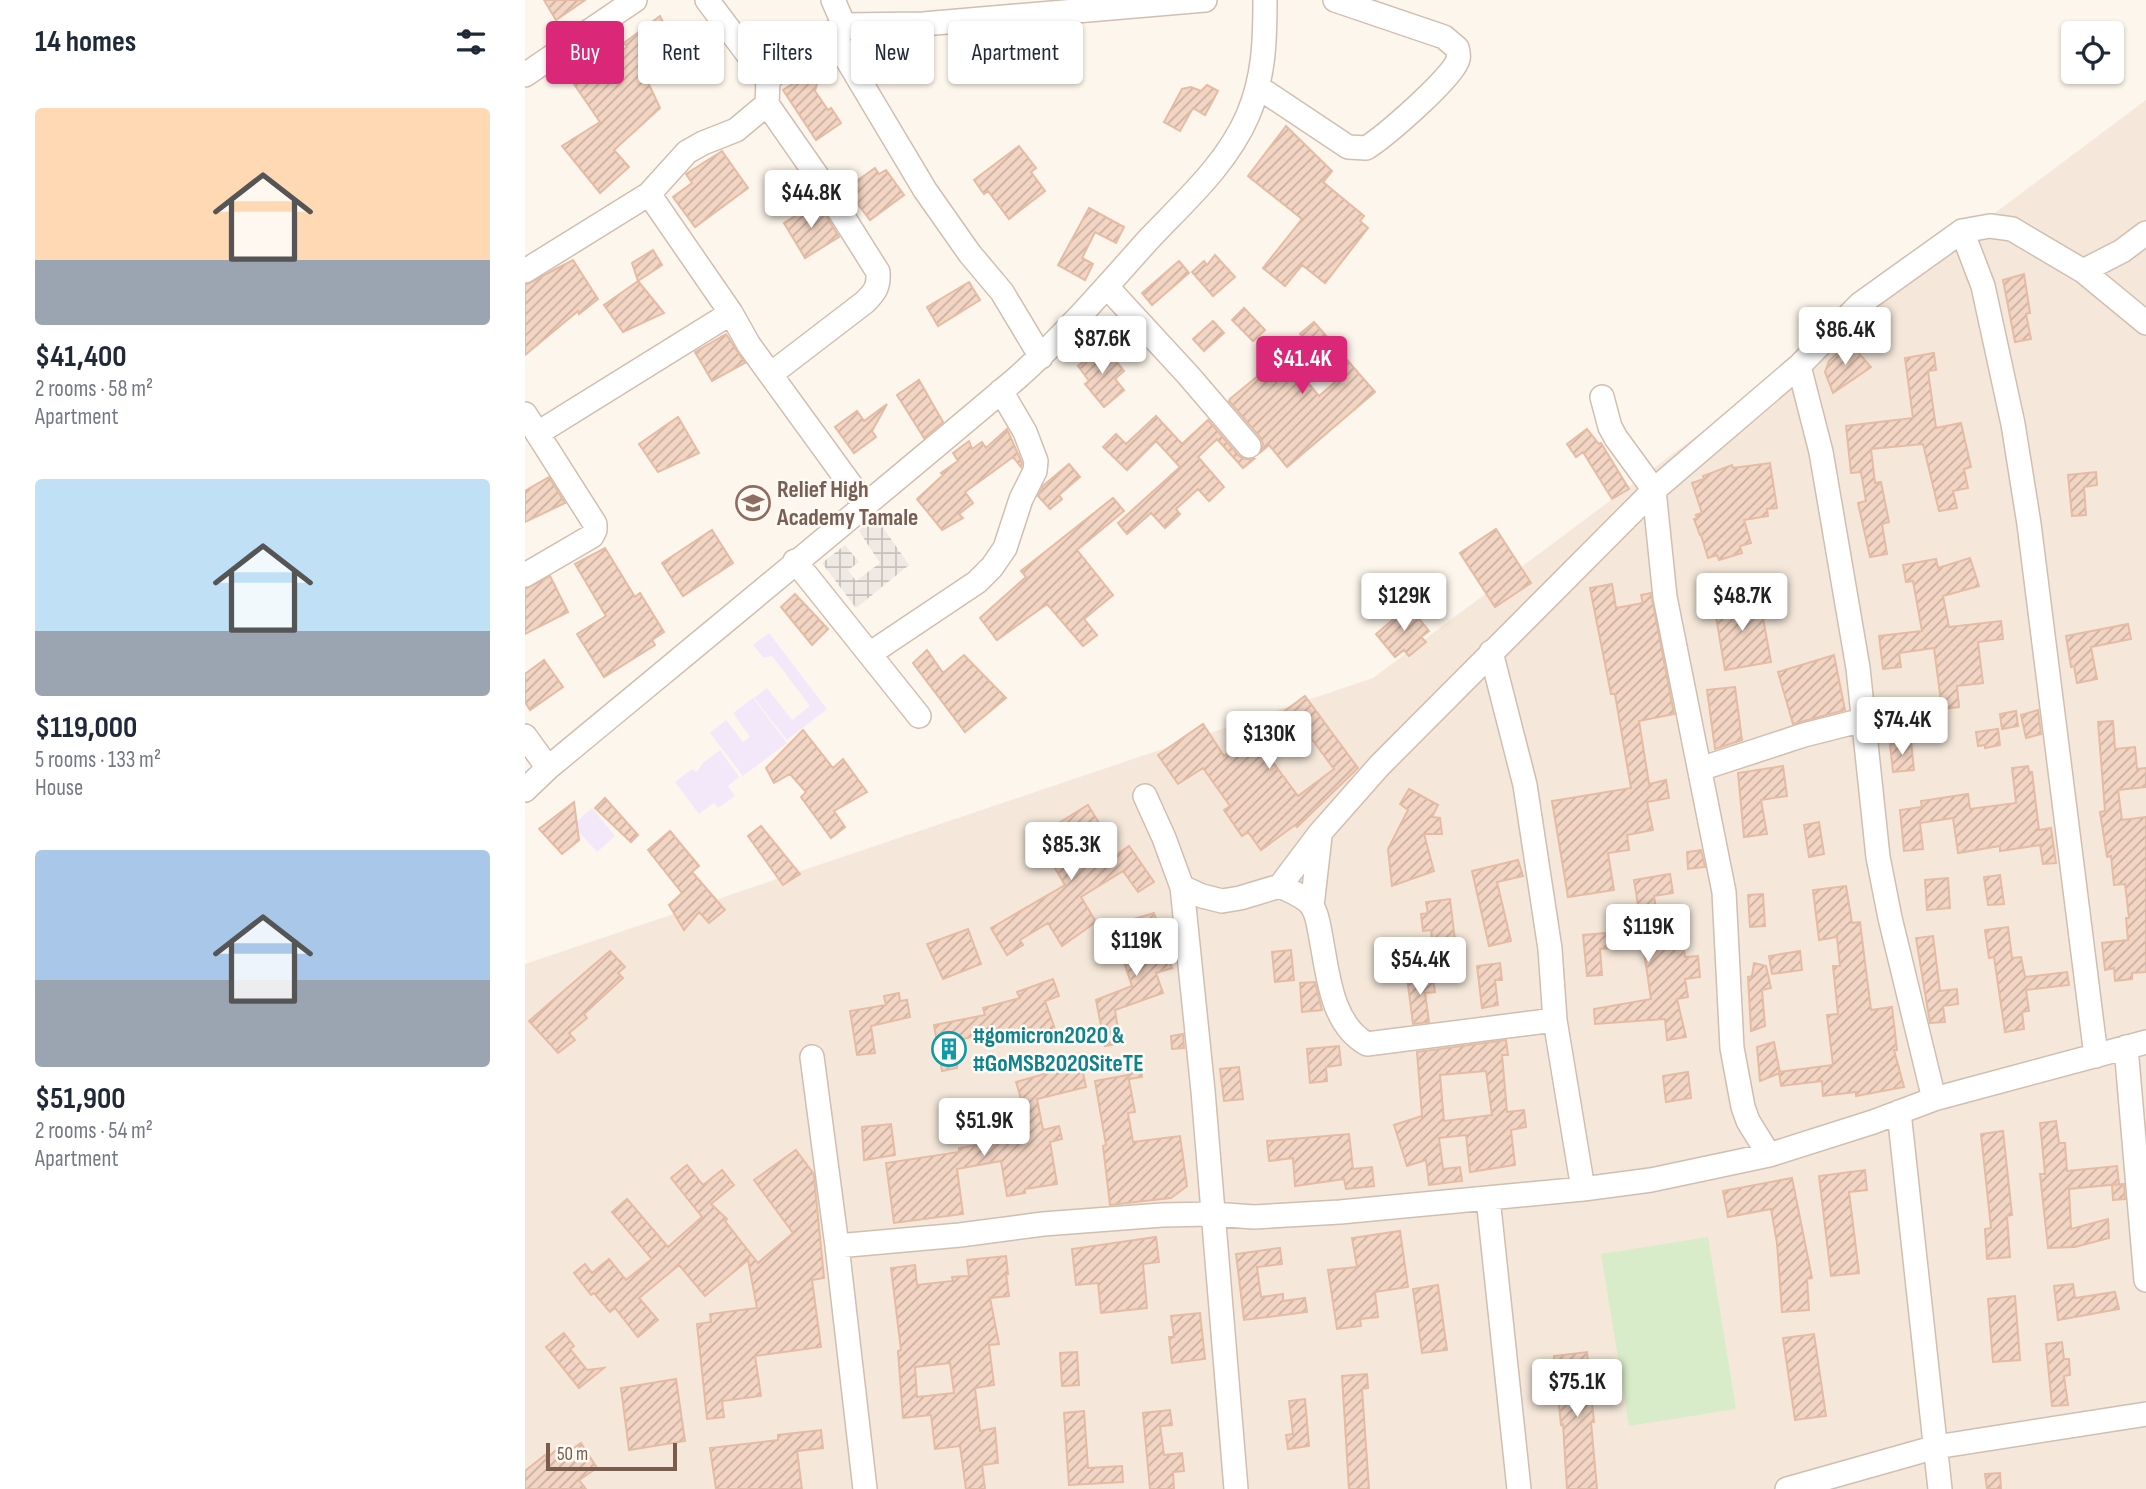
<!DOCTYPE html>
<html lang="en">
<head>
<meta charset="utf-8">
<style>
	body { margin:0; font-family:"Sofia Sans Condensed",sans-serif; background:#f2f2f3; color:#1f2937; height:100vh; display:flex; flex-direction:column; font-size:26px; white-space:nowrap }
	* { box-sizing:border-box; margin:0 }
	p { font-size:23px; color:#747a83 }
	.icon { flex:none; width:38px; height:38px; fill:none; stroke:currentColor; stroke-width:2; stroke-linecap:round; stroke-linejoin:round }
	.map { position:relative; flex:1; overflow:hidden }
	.panel { display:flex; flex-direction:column; background:#fff; width:525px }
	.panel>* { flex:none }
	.guide { position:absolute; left:21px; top:21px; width:665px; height:63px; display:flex; gap:14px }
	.fabs { position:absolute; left:1536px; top:21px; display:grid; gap:14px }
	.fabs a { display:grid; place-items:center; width:63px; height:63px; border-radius:7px; background:#fff; box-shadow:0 2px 5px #0004; font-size:35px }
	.scale { position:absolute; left:21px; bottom:18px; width:131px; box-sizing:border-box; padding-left:7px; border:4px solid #7a5c4d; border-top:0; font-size:19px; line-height:24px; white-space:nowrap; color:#7a5c4d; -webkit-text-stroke:5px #fffaf3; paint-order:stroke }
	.price { position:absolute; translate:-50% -60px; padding:0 16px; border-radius:7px; background:#fff; color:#222; font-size:23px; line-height:46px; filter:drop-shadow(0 2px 4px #0008) }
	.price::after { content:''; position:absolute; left:50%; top:42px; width:21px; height:16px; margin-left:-10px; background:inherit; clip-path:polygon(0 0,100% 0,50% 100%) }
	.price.active { background:#db2777; color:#fff }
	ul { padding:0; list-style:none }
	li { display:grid; align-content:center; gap:14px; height:371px; padding:0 35px }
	li span { display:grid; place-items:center; height:217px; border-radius:7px; color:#555 }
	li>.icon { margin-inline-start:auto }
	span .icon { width:126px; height:126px; fill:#fffc; stroke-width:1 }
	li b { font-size:30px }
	h2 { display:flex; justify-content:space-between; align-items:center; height:84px; padding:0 35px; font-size:30px }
	.tag { padding:0 24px; border-radius:7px; background:#fff; box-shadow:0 2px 5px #0004; font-size:24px; line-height:63px }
	.tag.active { background:#db2777; color:#fff }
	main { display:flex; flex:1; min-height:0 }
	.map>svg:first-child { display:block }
</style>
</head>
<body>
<main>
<section class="panel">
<h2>14 homes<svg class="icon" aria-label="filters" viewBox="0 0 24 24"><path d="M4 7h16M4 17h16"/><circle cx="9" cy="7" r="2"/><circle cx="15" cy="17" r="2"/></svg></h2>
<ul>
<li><span style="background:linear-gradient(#ffd9b3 70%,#9aa5b1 0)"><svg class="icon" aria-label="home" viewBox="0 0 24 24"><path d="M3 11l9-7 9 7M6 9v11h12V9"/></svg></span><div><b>$41,400</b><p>2 rooms · 58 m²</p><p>Apartment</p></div></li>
<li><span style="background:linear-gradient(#bfe0f5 70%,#9aa5b1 0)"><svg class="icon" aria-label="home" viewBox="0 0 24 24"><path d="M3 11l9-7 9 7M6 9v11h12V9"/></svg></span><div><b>$119,000</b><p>5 rooms · 133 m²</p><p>House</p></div></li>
<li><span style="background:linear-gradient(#a9c7e8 60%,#9aa5b1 0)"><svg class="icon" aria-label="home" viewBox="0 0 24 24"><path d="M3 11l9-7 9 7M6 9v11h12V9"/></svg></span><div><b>$51,900</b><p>2 rooms · 54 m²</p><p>Apartment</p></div></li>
</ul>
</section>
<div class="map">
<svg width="1621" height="1489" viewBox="0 0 1621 1489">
	<defs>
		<pattern id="industrial-grid" width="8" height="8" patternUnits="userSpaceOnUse" patternTransform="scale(1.75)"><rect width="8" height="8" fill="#efe9e4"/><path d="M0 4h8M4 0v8" fill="none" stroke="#c7c0bb"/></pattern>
		<pattern id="building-hatch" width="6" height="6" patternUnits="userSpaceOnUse" patternTransform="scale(1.75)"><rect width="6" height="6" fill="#f3d5c3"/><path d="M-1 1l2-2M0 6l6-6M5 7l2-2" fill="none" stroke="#cab0a1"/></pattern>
	</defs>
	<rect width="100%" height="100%" fill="#fdf6ec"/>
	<!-- residential -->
	<path fill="#f5e8da" d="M1621 100V1489H0V964L848 678Z"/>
	<!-- industrial -->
	<path fill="url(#industrial-grid)" d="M350 516 384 565 331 608 297 563 320 545 334 562 323 570 331 581 355 563 334 531Z"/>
	<!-- education -->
	<path fill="#f3e8fa" d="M244 633 302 709 262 740 229 698 242 688 267 720 285 706 247 656 239 658 228 645Z
		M228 698 262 743 218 776 185 733 201 720 218 742 225 737 208 713Z
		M195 750 214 777 203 786 210 796 193 808 189 803 174 814 150 782 167 769 172 772 178 763Z
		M67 808 90 836 72 852 48 825Z"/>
	<!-- pitch -->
	<path fill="#d8ecc9" d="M1183 1237 1211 1409 1104 1426 1076 1254Z"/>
	<!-- building -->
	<path fill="url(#building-hatch)" stroke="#e6bba3" stroke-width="2" fill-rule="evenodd" d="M19 0H60L31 20Z
		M135 16 155 57 121 78 135 108 89 150 104 167 75 193 37 146 75 122 49 84 102 47 99 43Z
		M285 73 292 84 290 91 303 110 306 108 316 123 291 140 258 90Z
		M682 85 693 91 680 115 668 108 655 131 639 122 657 89 666 87 676 91Z
		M761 126 807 171 798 182 839 216 835 221 843 228 800 283 777 265 760 286 738 268 777 219 723 176Z
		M494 146 511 168 506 172 520 191 484 219 463 191 459 194 449 180Z
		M197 151 223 188 170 227 148 197 167 183 161 174Z
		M350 168 354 174 361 170 379 195 345 220 326 195 334 189 329 183Z
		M293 202 314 237 280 258 259 223Z
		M564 208 599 227 591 243 570 232 557 258 568 264 560 280 533 265Z
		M128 250 137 265 113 281 107 263Z
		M690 255 710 277 688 296 667 272 679 261 682 265Z
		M48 260 73 299 54 314 53 311 0 355V285Z
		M654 261 664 273 627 305 617 293Z
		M1499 274 1505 313 1501 314 1506 339 1490 342 1478 280Z
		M113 281 139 313 98 332 79 305Z
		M444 282 455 300 413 326 402 307Z
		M719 308 740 330 728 341 707 320Z
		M688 321 699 333 679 351 668 339Z
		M789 322 850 392 762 467 744 445 736 452 738 444 735 437 704 401 705 399 746 365 748 367 779 339 775 334ZM793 350 816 377 794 396 771 369Z
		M201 334 220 363 187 381 170 352Z
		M1324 342 1346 367 1308 393 1300 372 1304 361Z
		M578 345 599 371 590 379 599 390 579 407 560 384 564 381 553 366Z
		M1409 353 1411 370 1403 371 1411 428 1436 423 1446 467 1439 469 1443 488 1428 491 1432 508 1414 511 1398 444 1346 449 1350 483 1356 482 1364 522 1357 524 1362 554 1345 557 1333 503 1341 501 1336 472 1326 473 1321 426 1388 418 1380 358Z
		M394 380 418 422 399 438 372 395Z
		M362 404 347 431 351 437 329 453 310 427 332 411 339 421Z
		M631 416 657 444 683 420 714 456 720 459H729L718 468 692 439 673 457 699 487 684 501 673 489 651 509 655 514 640 528 626 513 602 534 593 523 655 467 631 441 602 470 578 447 591 434 601 444Z
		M153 417 174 453 133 472 114 444Z
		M482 429 497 463 496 467 488 457 440 492 448 503 434 514 438 518 417 530 392 499 418 475 416 473 433 461 428 453 444 441 447 449 457 442 461 448Z
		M1062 429 1074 444 1076 443 1104 489 1087 499 1058 452 1051 457 1042 444Z
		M1245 463 1252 508 1242 509 1243 516 1219 520 1226 543 1215 546 1217 553 1194 560 1192 555 1183 558 1176 535H1175L1169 519 1172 518 1171 515 1177 513 1167 483 1179 479 1178 476 1207 465 1208 468Z
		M544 464 555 477 534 495 537 499 525 509 513 496 518 486Z
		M1571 472 1572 485 1559 487 1561 515 1547 516 1543 475Z
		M24 477 40 503 0 522V491Z
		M588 498 599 511 552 550 588 595 559 619 572 635 558 646 522 604 472 640 455 618 501 577 496 571Z
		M971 529 1006 583 970 607 935 553Z
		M187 530 208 563 158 596 137 563Z
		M80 548 110 597 115 593 139 632 127 640 130 645 79 677 52 634 81 616 50 564Z
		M1445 558 1454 586 1418 596 1424 627 1476 621 1478 639 1453 642 1458 683 1432 686 1434 707 1417 709 1409 648 1374 653 1376 667 1358 669 1354 636 1397 631 1388 581 1381 582 1378 565 1411 559 1413 568Z
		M25 576 43 612 0 634V589Z
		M1087 584 1091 608 1118 603 1116 595 1126 593 1149 714 1114 721 1124 784 1141 780 1144 798 1122 802 1128 830 1102 835 1104 850 1083 853 1089 890 1043 897 1027 801 1106 788 1090 694H1086L1065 588Z
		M270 594 303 629 287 645 256 607Z
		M1234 596 1246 662 1200 670 1189 605Z
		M884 606 904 631 896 637 901 642 884 656 879 650 870 657 851 634Z
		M1603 624 1606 639 1566 647 1572 679 1552 683 1549 666 1546 667 1541 636Z
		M402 650 418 673 439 655 481 698 440 732 388 663Z
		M1309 655 1320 710 1268 724 1253 672Z
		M19 660 38 687 5 710 0 702V674Z
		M1210 687 1217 740 1190 749 1182 690Z
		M780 696 833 768 772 827 770 825 736 850 723 832 717 836 699 810 705 806 678 768 653 784 633 755 678 724 699 756ZM777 726 809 769 773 796 741 753Z
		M1513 710 1516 734 1501 738 1496 715Z
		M1491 711 1493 726 1477 729 1475 714Z
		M1588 721 1590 749 1610 747 1612 769 1621 768V787L1593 790 1597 820 1621 817V972L1607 973V979L1590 981 1589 968 1580 970 1577 943 1603 940 1601 918H1604L1600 884 1589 885 1586 856 1582 857 1575 812 1580 811 1573 722Z
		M1473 729 1475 745 1460 748V745L1453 746 1451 732Z
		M278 730 308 768 318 759 342 792 309 811 320 827 306 838 276 797 281 792 265 774 249 783 241 768Z
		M1386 741 1389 770 1368 772 1365 744Z
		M1258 766 1262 796 1236 800 1242 834 1219 837 1213 773Z
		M1503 766 1504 772H1507L1514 830 1526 828 1531 863 1518 864 1515 845 1475 851V846L1433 853 1428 818 1395 823 1398 849 1379 851 1375 810 1397 807 1396 801 1443 794 1445 809 1491 803 1487 768Z
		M884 789 913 805 907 817 915 818 917 834H899L909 871 867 886 863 849 883 810 875 804Z
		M80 798 113 835 106 842 70 808Z
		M49 802 54 840 37 854 14 829Z
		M563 805 574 823 565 829 584 860 604 846 629 882 613 892 598 871 556 897 571 922 537 946 523 923 495 940 498 945 482 955 466 928 540 885 511 837Z
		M1294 822 1299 854 1284 857 1279 825Z
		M236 826 275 874 258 885 223 836Z
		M145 831 174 866 167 872 200 910 184 923 174 912 159 930 144 905 157 893 123 850Z
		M1176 850 1180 867 1163 869 1162 852Z
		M993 860 998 876 972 882 986 941 964 946 947 871Z
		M1145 874 1148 893 1129 896 1135 937 1157 934 1160 957 1173 956 1175 977 1160 979 1163 997 1152 999 1161 1037 1142 1040 1140 1019 1070 1024 1069 1009 1126 999 1118 945 1075 949 1077 975 1062 976 1058 935 1117 930 1109 880Z
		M1475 875 1479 904 1463 905 1459 877Z
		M1423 878 1425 908 1402 910 1400 880Z
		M1321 886 1327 923 1335 922 1346 1010 1367 1007 1372 1050H1369L1379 1087 1331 1096V1092L1298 1096 1297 1081 1256 1086 1254 1072 1308 1065 1302 1015 1313 1014 1308 966H1315L1312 937 1294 940 1288 890Z
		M1238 894 1240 926 1225 927 1223 895Z
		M925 899 932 957 910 960 906 930 898 931 896 914 903 913 901 902Z
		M629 913 647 968 631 973 638 993 590 1010 595 1043 580 1046 571 1000 607 986 600 965 622 958 609 919Z
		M1483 927 1487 958 1496 957 1500 977 1542 972 1544 985 1501 990 1504 1011 1497 1012 1499 1029 1480 1032 1469 957 1464 958 1460 930Z
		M443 929 456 964 418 979 402 944Z
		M1408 936 1415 991 1432 989 1433 1004 1418 1006 1420 1022 1405 1023 1391 938Z
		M766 950 769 980 750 982 747 952Z
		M85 951 100 967 93 973 98 978 59 1014 62 1018 44 1033 50 1040 33 1053 4 1021Z
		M1275 951 1277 970 1247 974 1244 956Z
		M975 963 977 980H970L973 1005 957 1008 952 966Z
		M1229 963 1241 966 1246 988 1237 990 1240 1026 1226 1031 1223 977 1227 976Z
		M907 974 910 992 900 993 904 1022 888 1024 882 977Z
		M528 979 534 996 520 1001 530 1029 509 1037 505 1027 466 1037 465 1033 433 1040 432 1068 417 1071 409 1025 460 1015 458 1008 495 998 492 992Z
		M790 982 797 1010 777 1012 775 983Z
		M374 993 375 1001 382 1000 385 1017 346 1026 350 1053 332 1055 325 1011 361 1005 359 996Z
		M658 1034 659 1048 647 1049 646 1036Z
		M981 1040 983 1055H977L982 1112 999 1110 1001 1127 986 1130 990 1165 945 1172 941 1135 914 1138 918 1169 935 1167 937 1181 904 1185 901 1160 882 1166 869 1125 897 1116 892 1052ZM961 1071 967 1115 919 1121 915 1075Z
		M1249 1042 1255 1073 1235 1081 1232 1047Z
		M814 1046 816 1065 801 1067 802 1081 785 1083 782 1049Z
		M615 1059 617 1077 604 1079 601 1061Z
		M714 1067 718 1099 699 1101 695 1069Z
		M557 1068 561 1087 512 1099 518 1130 534 1126 537 1139 525 1142 532 1184 500 1189V1193L482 1196 476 1161 432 1169 438 1214 369 1223 361 1163 434 1152V1148L487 1139 486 1136 500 1133 495 1106 498 1105 491 1082 526 1072Z
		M1163 1072 1166 1098 1141 1102 1138 1076Z
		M603 1075 610 1112 603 1113 608 1142 655 1136 662 1186 646 1198 585 1205 578 1146 581 1145 570 1081Z
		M1531 1121 1534 1143H1540L1542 1171 1592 1166 1594 1184 1544 1189 1546 1229 1583 1219 1584 1238 1550 1247 1523 1248 1515 1174H1520L1515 1123Z
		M366 1124 370 1155 339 1160 337 1127Z
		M1478 1131 1487 1215 1482 1216 1485 1257 1462 1259 1460 1229 1466 1228 1456 1134Z
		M824 1134 828 1169 847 1167 849 1186 821 1189 819 1179 770 1186 768 1158 744 1161 742 1141Z
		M271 1150 288 1173 289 1177 299 1278 287 1280 296 1347 230 1356 236 1396 197 1401 199 1417 182 1419 172 1324 186 1322 185 1314 232 1308 223 1260 180 1296 154 1265 114 1298 133 1320 113 1337 90 1308 85 1312 69 1293 66 1295 49 1273 60 1264 67 1273 84 1259 101 1280 127 1259 87 1212 102 1199 143 1247 177 1217 146 1178 162 1165 178 1185 197 1170 209 1185 186 1204 202 1219 200 1221 233 1263 268 1233 229 1180Z
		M1340 1170 1342 1190 1324 1192 1334 1273 1306 1276 1294 1176Z
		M1267 1178 1287 1278 1282 1279 1284 1310 1257 1312 1252 1243 1246 1209 1203 1217 1198 1191Z
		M1599 1184 1600 1199 1588 1200 1587 1185Z
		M875 1231 883 1287 850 1292 853 1317 835 1319 836 1326 812 1329 803 1270 832 1267 827 1238Z
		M631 1237 634 1262 618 1264 622 1308 576 1313 573 1283 551 1285 547 1249Z
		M755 1248 757 1264 732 1267 736 1297 758 1294V1301L780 1298 782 1312 719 1320 711 1254Z
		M481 1256 483 1274H481L484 1296 465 1298 474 1344 464 1345 469 1385 450 1388 455 1431 470 1428 473 1463 457 1465 460 1489H441L435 1446 410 1449 406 1415 378 1418 373 1351 376 1350 366 1268 390 1265 392 1285 428 1281 427 1277 444 1276 442 1260ZM425 1363 429 1393 392 1397 390 1367Z
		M1548 1284 1550 1298 1590 1292 1594 1309 1533 1320 1529 1286Z
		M913 1285 922 1350 897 1353 888 1289Z
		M1490 1296 1495 1360 1468 1362 1463 1299Z
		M675 1313 680 1359 647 1363 644 1337H649L646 1316Z
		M39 1333 49 1346 45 1349 62 1370 79 1368 54 1388 21 1347Z
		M1289 1334 1301 1416 1270 1420 1258 1338Z
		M1537 1342 1539 1359H1544L1545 1375 1539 1376 1543 1405 1527 1406 1521 1344Z
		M552 1352 554 1385 537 1386 535 1353Z
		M1062 1352 1069 1422H1066L1072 1489H1042L1038 1424 1036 1425 1029 1356Z
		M842 1374 843 1388 837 1389 844 1489H824L817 1376Z
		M151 1379 160 1441 104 1450 96 1388Z
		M780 1399 784 1446 763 1449 761 1435 768 1434 764 1401Z
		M645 1410 647 1425 635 1426 639 1455 657 1453 659 1471 648 1472 649 1489H625L618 1413Z
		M559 1411 563 1468 597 1466 598 1482 544 1485 539 1413Z
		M296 1430 298 1448 272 1451 277 1489H191L185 1448 253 1440V1435Z
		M56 1443 72 1468 54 1480 61 1489H0V1471L20 1455 22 1458 31 1450 36 1457Z
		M1475 1473 1476 1489H1462L1460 1474Z"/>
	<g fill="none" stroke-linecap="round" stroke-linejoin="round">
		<!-- minor casing -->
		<g stroke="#d1beb0" stroke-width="26">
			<path id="minor" d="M182 0 243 81
				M308 0 319 25
				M319 25 313 39 317 51 400 190 445 254 477 292 516 357
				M0 75 110 0
				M733 87 823 147 841 148C858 138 930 76 933 59 934 55 933 51 932 48L919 37 810 0
				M124 194 206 313 224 345 341 506
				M1437 231 1458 286 1488 424 1504 524 1571 1056
				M0 271 124 194 162 152 178 143 211 130 242 104
				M1558 271 1621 323
				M582 287 664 376 724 446
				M1274 366 1296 452 1333 668 1353 857 1365 918 1409 1099
				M246 374 340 302C350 292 354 287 353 272L295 180 242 104 243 81 259 63 319 25 398 24 680 0
				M1077 397 1085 427 1091 438 1129 490 1140 597 1199 892 1207 1048 1218 1107 1223 1121 1244 1155
				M0 414 70 524V530L67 536 0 575
				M13 433 206 313
				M270 561 394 716
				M966 652 1000 785 1025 949 1030 1020 1058 1189
				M346 653 452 582 467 567 480 548 496 499 510 471 511 461 500 432 476 391
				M0 736 23 768
				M1175 769 1279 735 1338 720
				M0 790 23 768C180 638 337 509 492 378 540 335 581 287 624 239 660 201 702 164 723 115 739 77 740 41 740 0
				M620 796 639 838 657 887 678 1091 711 1489
				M755 886C765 891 780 896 787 906 793 915 794 928 796 938 803 974 806 1024 842 1044L1030 1020
				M657 887 677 896 697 901 715 898 755 886 795 833 855 765 1129 490 1274 366 1335 304 1437 231 1465 226 1487 229 1558 271 1597 251 1621 233
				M787 906 795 836
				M1601 1047 1621 1280
				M287 1057 312 1246 340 1489
				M1374 1112 1415 1489
				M963 1198 994 1489
				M312 1246 435 1235 518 1224 637 1215 687 1214 729 1217 815 1212 1058 1189 1126 1180 1244 1155 1348 1122 1409 1099 1621 1042
				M1262 1489 1411 1447 1621 1414"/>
		</g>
		<!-- minor -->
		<use href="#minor" stroke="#fff" stroke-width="23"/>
	</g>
	<!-- icons -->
	<defs>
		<g id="school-ring" transform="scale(1.75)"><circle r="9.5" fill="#fffaf3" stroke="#8d6e63" stroke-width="1.5"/><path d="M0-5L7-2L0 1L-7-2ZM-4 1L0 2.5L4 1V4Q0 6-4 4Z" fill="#8d6e63"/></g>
		<g id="building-ring" transform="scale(1.75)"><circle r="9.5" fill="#fffaf3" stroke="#0f9aa8" stroke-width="1.5"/><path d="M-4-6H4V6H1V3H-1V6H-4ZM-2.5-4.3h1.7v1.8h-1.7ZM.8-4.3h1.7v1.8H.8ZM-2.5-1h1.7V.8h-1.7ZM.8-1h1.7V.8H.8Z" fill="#0f9aa8"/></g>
	</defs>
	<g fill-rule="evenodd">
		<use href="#school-ring" x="228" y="503"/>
		<use href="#building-ring" x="424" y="1049"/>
	</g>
	<g text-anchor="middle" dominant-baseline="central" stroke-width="5" stroke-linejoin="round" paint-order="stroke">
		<!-- education labels -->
		<g font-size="24" font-weight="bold" fill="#785e54" stroke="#fffaf3" text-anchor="start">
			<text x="252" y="489">Relief High<tspan x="252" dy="28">Academy Tamale</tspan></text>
		</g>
		<!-- culture labels -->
		<g font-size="24" font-weight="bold" fill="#0d838f" stroke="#fffaf3" text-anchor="start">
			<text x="448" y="1035">#gomicron2020 &amp;<tspan x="448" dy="28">#GoMSB2020SiteTE</tspan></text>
		</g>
	</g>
</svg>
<div class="fabs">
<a><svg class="icon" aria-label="locate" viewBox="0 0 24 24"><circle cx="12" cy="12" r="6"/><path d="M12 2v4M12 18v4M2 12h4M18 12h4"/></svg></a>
</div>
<div class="scale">50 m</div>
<b class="price" style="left:286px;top:230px">$44.8K</b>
<b class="price" style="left:1320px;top:367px">$86.4K</b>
<b class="price" style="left:577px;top:376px">$87.6K</b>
<b class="price active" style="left:777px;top:396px">$41.4K</b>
<b class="price" style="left:879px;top:633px">$129K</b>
<b class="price" style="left:1217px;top:633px">$48.7K</b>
<b class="price" style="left:1377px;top:757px">$74.4K</b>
<b class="price" style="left:744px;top:771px">$130K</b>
<b class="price" style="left:546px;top:882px">$85.3K</b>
<b class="price" style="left:1123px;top:964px">$119K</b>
<b class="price" style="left:611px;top:978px">$119K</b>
<b class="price" style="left:895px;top:997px">$54.4K</b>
<b class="price" style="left:459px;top:1158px">$51.9K</b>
<b class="price" style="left:1052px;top:1419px">$75.1K</b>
<div class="guide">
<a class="tag active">Buy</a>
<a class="tag">Rent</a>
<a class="tag">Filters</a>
<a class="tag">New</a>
<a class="tag">Apartment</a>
</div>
</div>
</main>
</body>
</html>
